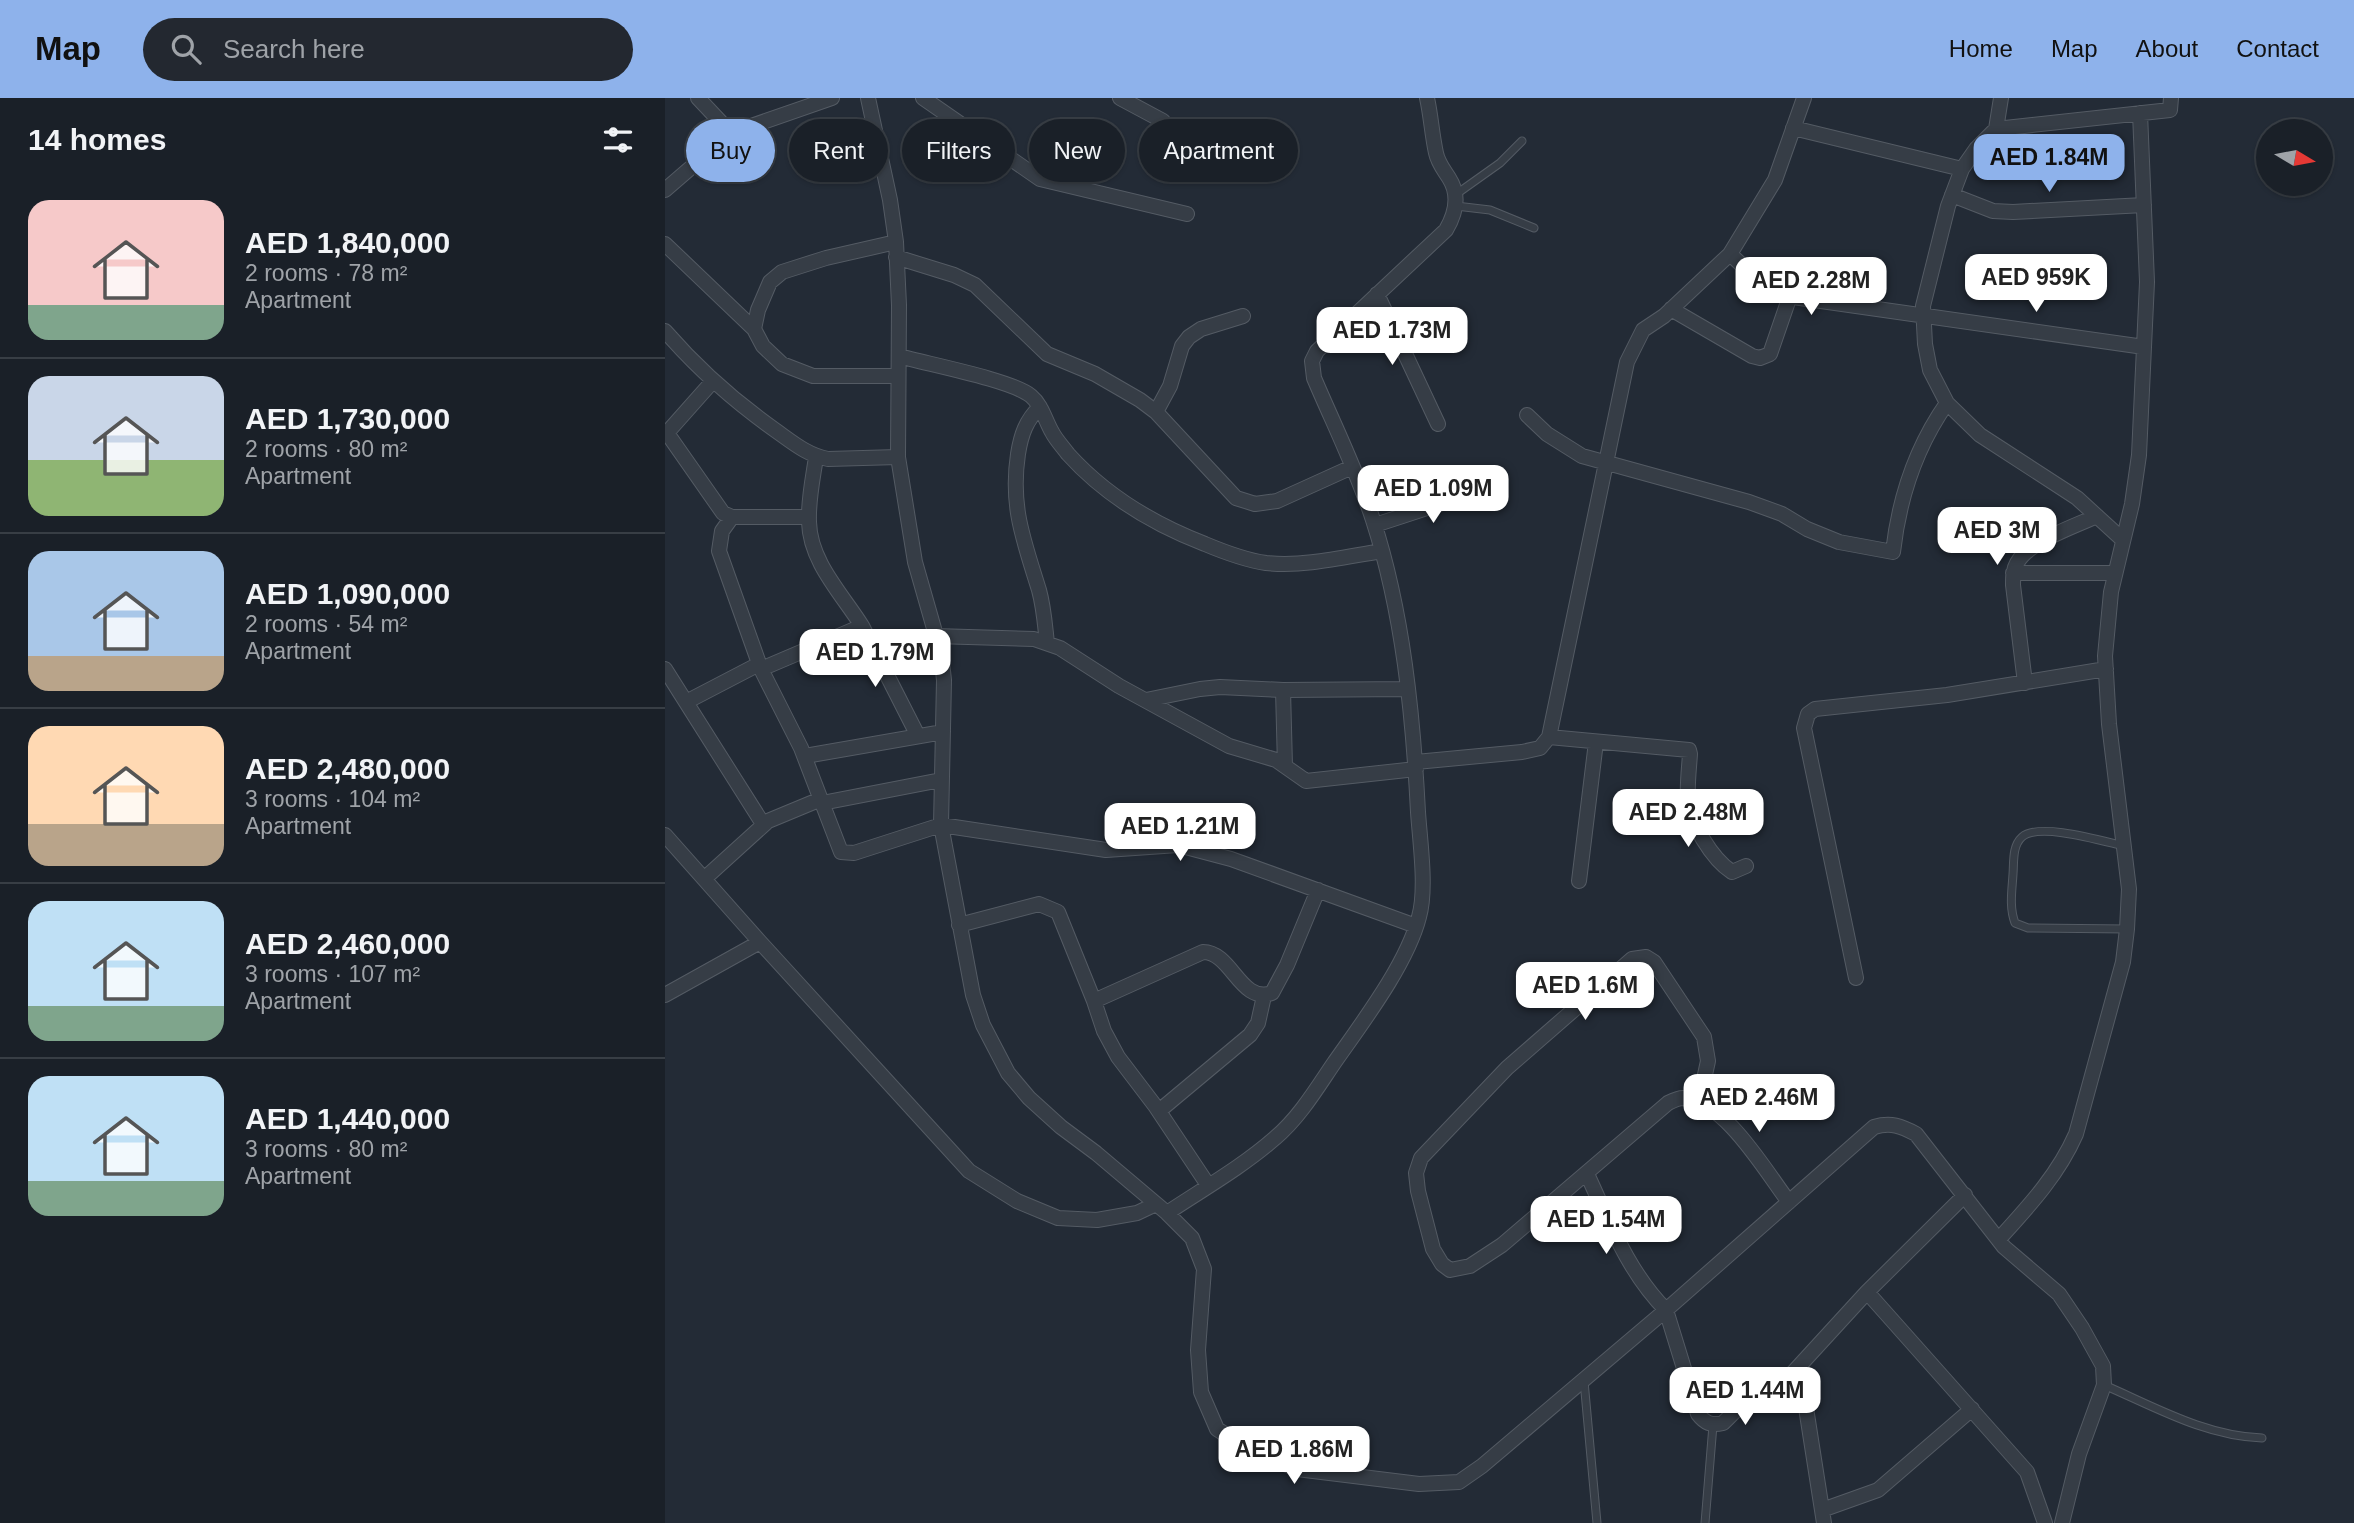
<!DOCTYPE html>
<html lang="en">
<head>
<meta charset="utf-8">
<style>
	body { margin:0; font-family:Arial,sans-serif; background:#232830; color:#f1f3f6; height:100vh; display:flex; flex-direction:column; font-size:26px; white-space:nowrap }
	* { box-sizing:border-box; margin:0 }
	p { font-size:23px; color:#9fa3a8 }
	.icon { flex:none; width:38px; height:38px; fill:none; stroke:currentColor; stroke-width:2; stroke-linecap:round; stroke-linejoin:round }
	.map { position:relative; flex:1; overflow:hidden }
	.panel { display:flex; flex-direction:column; background:#1a2028; width:665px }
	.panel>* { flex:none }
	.top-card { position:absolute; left:21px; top:21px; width:665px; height:63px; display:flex; gap:14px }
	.needle { width:46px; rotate:100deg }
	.buttons { position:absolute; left:1591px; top:21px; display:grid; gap:14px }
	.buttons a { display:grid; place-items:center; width:77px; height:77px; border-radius:50%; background:#1a2028; box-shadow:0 2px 5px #0004,0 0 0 2px #383e45; font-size:35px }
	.price { position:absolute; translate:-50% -60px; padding:0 16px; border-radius:14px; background:#fff; color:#222; font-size:23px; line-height:46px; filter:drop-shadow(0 2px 4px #0008) }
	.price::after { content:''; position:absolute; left:50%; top:42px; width:21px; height:16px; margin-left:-10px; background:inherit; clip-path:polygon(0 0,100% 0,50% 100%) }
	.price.on { background:#8eb2eb; color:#111 }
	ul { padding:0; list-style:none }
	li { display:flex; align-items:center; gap:21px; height:175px; padding:0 28px }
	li+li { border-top:2px solid #383e45 }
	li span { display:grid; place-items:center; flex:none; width:196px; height:140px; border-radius:21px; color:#555 }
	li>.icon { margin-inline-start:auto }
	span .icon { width:84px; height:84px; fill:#fffc; stroke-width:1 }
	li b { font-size:30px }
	h2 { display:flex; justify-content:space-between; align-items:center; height:84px; padding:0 28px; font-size:30px }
	.chip { padding:0 24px; border-radius:32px; background:#1a2028; box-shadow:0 2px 5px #0004,0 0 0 2px #383e45; font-size:24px; line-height:63px }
	.chip.on { background:#8eb2eb; color:#111 }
	header { display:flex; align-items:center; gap:42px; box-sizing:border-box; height:98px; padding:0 35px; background:#8eb2eb; color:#111 }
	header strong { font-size:33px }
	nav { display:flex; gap:38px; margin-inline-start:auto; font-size:24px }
	.search { width:490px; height:63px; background:#232830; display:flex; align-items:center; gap:18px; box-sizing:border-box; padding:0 24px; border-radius:38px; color:#9fa3a8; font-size:26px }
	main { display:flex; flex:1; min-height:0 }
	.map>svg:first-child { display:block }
</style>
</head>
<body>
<header>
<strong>Map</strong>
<div class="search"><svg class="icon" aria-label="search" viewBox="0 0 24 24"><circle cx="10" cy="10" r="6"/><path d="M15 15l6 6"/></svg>Search here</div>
<nav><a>Home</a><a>Map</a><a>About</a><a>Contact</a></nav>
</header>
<main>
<section class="panel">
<h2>14 homes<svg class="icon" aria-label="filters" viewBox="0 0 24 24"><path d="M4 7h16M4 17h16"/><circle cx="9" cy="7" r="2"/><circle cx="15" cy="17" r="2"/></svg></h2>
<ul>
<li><span style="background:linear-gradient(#f6c9c9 75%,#7fa58c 0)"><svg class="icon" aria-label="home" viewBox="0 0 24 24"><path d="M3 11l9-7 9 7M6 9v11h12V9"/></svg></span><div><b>AED 1,840,000</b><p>2 rooms · 78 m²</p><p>Apartment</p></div></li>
<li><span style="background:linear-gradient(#c9d6e8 60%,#8fb573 0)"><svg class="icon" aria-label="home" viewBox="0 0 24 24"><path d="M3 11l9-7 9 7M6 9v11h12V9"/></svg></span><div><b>AED 1,730,000</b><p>2 rooms · 80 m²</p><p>Apartment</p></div></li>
<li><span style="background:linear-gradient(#a9c7e8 75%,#b9a48a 0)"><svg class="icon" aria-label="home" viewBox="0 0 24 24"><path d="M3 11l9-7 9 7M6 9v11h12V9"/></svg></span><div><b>AED 1,090,000</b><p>2 rooms · 54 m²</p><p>Apartment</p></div></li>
<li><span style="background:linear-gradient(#ffd9b3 70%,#b9a48a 0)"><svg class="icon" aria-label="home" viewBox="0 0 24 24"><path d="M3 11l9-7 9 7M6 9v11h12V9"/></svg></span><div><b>AED 2,480,000</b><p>3 rooms · 104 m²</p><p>Apartment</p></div></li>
<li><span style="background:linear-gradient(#bfe0f5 75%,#7fa58c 0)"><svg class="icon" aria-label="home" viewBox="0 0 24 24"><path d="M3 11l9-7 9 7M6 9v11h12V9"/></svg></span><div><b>AED 2,460,000</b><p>3 rooms · 107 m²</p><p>Apartment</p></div></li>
<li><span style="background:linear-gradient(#bfe0f5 75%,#7fa58c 0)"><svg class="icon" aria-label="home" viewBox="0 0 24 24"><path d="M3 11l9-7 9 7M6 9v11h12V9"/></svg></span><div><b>AED 1,440,000</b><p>3 rooms · 80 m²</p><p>Apartment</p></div></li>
</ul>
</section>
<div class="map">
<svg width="1689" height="1425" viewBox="0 0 1689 1425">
	<rect width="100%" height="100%" fill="#232b36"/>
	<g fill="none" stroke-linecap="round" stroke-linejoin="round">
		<!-- service casing -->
		<g stroke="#545b64" stroke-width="9">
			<path id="service" d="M790 97 835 65 857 43
				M791 108 825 112 869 130
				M1459 748C1437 743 1374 724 1357 739 1347 748 1349 764 1348 776 1347 793 1344 809 1350 825L1363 830 1462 831
				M919 1283 932 1425
				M1439 1287C1490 1309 1540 1338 1597 1340
				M1040 1425 1048 1327"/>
		</g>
		<!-- minor casing -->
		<g stroke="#545b64" stroke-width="16">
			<path id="minor" d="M33 0 66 35
				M203 0 225 102 231 144 234 207 233 359 250 464 276 555 279 582 276 727 308 897 318 927 343 975 364 1000 396 1029 431 1055 502 1115 527 1140 539 1171 533 1252 536 1294 552 1331 583 1351 632 1371 754 1386 794 1384 817 1368 1001 1212 1209 1029C1226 1024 1236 1028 1251 1036L1339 1149 1394 1196 1417 1230 1438 1268 1439 1287 1414 1356 1397 1425
				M258 0 375 81 522 116
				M455 0 498 23
				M1336 0 1331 31 1311 51 1297 71 1283 108 1258 208 1260 246 1265 272 1282 305 1315 337 1412 400 1458 442
				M1128 30 1297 71
				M1331 31 1505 12 1506 0
				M0 92 66 35 167 0
				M1287 97 1328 113 1348 114 1479 107
				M231 144 161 160 117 174 105 184 93 212 89 231 98 248 117 266 148 278H233
				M0 146 90 232
				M1065 156 1098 187 1128 199 1479 249
				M231 159 289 177 310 187 382 256 430 276 475 302 491 314 571 400 590 406 612 403 687 369
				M712 196 773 326
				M1006 211 1087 258 1095 260 1105 256 1125 198
				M0 233C33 271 69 303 110 332 127 344 142 357 163 361L233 359
				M234 258C262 266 347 282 366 298 377 307 380 322 387 334 391 342 398 349 403 356 441 398 488 426 540 446 559 454 580 462 601 465 640 469 679 459 717 453
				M375 309C361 322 356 337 353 356 345 409 359 443 374 492 379 510 380 528 382 545
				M491 314 505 288 517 248 524 239 536 231 578 218
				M862 317 882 336 917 358 1084 404 1117 416 1142 431 1174 444 1228 454C1234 401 1251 349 1282 305
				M2 335 58 415 67 419H144
				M0 337 48 283
				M67 419 57 433 54 453 96 571 136 650 176 754 189 755 276 727 441 752 513 747 566 761 751 828
				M710 427 814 393
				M1348 475H1450
				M197 528 253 638
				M270 538 369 541 395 550 454 588 564 648 611 662 641 683 751 671
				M0 571 98 726
				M96 571 197 528C177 496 145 464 144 424 143 402 148 380 151 359
				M1360 585 1348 487C1348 479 1348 472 1352 465 1363 444 1410 428 1432 418
				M618 592 620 668
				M481 602 535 591 555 589 618 592 742 591
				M21 604 94 566
				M884 639 1024 652 1025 656C1024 671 1022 686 1023 701 1025 725 1047 761 1067 774L1081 768
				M140 658 278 634
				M751 664 857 654 875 650 884 639 962 264 978 232 999 218 1065 156 1110 82 1139 0
				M157 705 276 682
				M0 737 95 844 304 1073 352 1103 393 1120 432 1122 472 1115 491 1106
				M39 781 103 723 156 701
				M914 783 931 644
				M294 827 374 806 393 814 429 903 439 933 453 959 491 1009 543 1087
				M1191 880 1139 630 1143 616 1150 611 1282 597 1441 571
				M0 897 95 844
				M429 903 538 854C567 854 575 906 607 895L622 867 653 792
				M1034 1004 1043 963 1039 939 989 864 981 859 967 861 842 970 756 1060 751 1075 753 1093 768 1151 777 1166 785 1172 805 1168 837 1147 1003 1005C1007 1003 1013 1000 1018 1000 1059 1001 1101 1074 1124 1104
				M494 1013 585 937 593 925 599 898
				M922 1076C944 1123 963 1174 1001 1212L1033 1316C1040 1325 1046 1328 1058 1325 1078 1307 1105 1268 1135 1283L1139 1297 1159 1425
				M502 1115C538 1091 577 1069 610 1040 634 1020 652 990 669 965 697 925 742 866 754 819 762 791 755 744 753 714 748 616 738 515 708 422 692 373 669 327 649 280L647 263 652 253 781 132C791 115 795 97 784 80 779 72 773 65 771 55 767 37 766 18 762 0
				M1334 1141C1364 1108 1393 1077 1411 1036L1458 864 1462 831 1464 791 1444 626 1440 558 1446 494 1467 406 1474 357 1482 184 1475 15
				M1202 1194 1362 1374 1380 1425
				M1125 1278 1202 1194 1300 1097
				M1157 1412 1213 1392 1307 1311"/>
		</g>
		<!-- service -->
		<use href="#service" stroke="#363d46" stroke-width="7"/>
		<!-- minor -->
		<use href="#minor" stroke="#363d46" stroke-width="14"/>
	</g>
</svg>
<div class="buttons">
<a><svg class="needle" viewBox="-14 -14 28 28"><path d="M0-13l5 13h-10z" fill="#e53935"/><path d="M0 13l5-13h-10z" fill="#9fa3a8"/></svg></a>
</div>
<b class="price on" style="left:1384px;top:96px">AED 1.84M</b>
<b class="price" style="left:1371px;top:216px">AED 959K</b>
<b class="price" style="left:1146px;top:219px">AED 2.28M</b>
<b class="price" style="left:727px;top:269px">AED 1.73M</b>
<b class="price" style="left:768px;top:427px">AED 1.09M</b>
<b class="price" style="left:1332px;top:469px">AED 3M</b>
<b class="price" style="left:210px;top:591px">AED 1.79M</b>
<b class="price" style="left:1023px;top:751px">AED 2.48M</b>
<b class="price" style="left:515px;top:765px">AED 1.21M</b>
<b class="price" style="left:920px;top:924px">AED 1.6M</b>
<b class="price" style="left:1094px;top:1036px">AED 2.46M</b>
<b class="price" style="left:941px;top:1158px">AED 1.54M</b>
<b class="price" style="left:1080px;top:1329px">AED 1.44M</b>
<b class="price" style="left:629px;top:1388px">AED 1.86M</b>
<div class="top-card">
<a class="chip on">Buy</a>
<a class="chip">Rent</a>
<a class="chip">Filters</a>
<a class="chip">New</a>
<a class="chip">Apartment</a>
</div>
</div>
</main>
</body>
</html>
